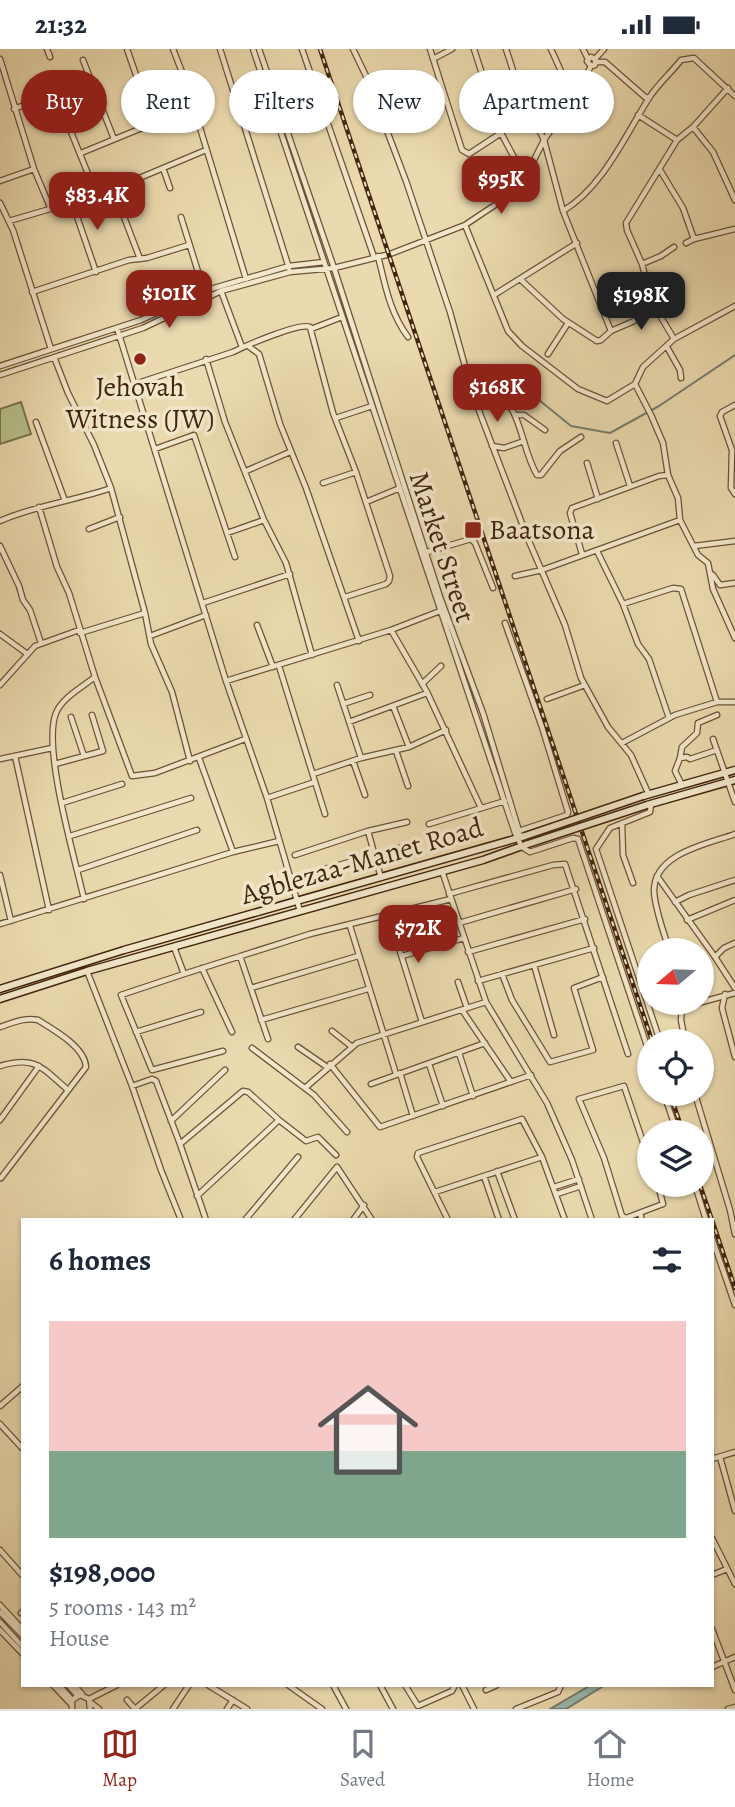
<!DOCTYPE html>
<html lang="en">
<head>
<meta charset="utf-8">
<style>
	body { margin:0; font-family:Alegreya,serif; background:#f6f6f7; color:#1f2937; height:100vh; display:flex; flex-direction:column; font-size:26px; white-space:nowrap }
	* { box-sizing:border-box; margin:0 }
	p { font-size:23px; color:#747a83 }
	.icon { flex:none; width:38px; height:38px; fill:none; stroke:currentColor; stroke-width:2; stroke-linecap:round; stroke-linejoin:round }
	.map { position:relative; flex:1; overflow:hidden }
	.panel { position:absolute; left:21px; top:1169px; width:693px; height:469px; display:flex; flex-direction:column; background:#fff; border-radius:0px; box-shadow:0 2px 5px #0004 }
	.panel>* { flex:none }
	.guide { position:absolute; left:21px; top:21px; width:693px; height:63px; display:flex; gap:14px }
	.needle { width:46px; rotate:251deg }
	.controls { position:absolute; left:637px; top:889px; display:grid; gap:14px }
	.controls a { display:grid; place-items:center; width:77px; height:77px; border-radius:50%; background:#fff; box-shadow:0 2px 5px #0004; font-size:35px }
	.price { position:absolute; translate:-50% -60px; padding:0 16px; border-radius:14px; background:#8f2418; color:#fff; font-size:23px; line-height:46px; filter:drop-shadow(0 2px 4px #0008) }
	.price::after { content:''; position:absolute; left:50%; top:42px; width:21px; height:16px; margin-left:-10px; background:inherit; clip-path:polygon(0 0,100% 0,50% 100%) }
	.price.current { background:#222; color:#fff }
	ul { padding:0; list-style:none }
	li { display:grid; align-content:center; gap:14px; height:371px; padding:0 28px }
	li+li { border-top:2px solid #e0e1e3 }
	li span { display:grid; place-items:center; height:217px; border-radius:0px; color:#555 }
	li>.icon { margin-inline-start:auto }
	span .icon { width:126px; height:126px; fill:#fffc; stroke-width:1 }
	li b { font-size:30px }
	h2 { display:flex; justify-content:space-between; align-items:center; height:84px; padding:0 28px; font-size:30px }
	.pill { padding:0 24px; border-radius:32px; background:#fff; box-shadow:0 2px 5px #0004; font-size:24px; line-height:63px }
	.pill.current { background:#8f2418; color:#fff }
	.status { display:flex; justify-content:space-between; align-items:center; height:49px; padding:0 35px; background:#fff; direction:ltr }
	.status svg { height:19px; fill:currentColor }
	.dock { display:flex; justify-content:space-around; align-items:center; height:98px; border-top:2px solid #e0e1e3; background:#fff; font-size:19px; color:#747a83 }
	.dock a { display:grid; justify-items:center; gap:4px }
	.dock .current { color:#8f2418 }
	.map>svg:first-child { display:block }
</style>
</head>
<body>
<div class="status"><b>21:32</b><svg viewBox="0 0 49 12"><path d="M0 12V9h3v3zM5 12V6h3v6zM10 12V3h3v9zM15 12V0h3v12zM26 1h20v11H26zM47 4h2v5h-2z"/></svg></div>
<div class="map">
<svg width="735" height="1660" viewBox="0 0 735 1660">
	<rect width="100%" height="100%" fill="#ebdaaf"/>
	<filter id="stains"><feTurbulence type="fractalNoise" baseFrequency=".00286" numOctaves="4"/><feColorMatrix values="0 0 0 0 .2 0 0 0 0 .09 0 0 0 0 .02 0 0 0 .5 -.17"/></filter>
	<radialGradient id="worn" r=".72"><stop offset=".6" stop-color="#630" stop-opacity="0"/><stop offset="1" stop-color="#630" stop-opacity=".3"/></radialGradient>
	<!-- green -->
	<path fill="#b7c08b" stroke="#7c724c" stroke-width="2" d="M21 353 31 385 0 395V360Z"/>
	<!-- water -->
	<path fill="#99bab1" stroke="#767e6f" stroke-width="2" d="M591 1636H605L566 1660H550Z"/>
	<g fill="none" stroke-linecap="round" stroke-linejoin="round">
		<!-- stream -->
		<path stroke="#767e6f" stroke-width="2" d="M501 320 571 377 610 384 659 357 735 306"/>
		<!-- minor casing -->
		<g stroke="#6c5236" stroke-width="7">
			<path id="minor" d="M47 0 50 8
				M127 0 153 75
				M173 0 187 36 246 230
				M220 0 289 219
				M253 0 515 784 522 798 530 803 573 789 578 790 649 1003
				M259 0 334 219 440 548 483 664 519 782V789
				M302 0 374 208
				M353 0 367 29 406 132 450 263 473 346 528 490 565 576 581 629 608 678 631 706 649 746
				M430 0 462 101 469 105 501 84 474 0
				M506 0 519 40 544 91 563 162 611 282
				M551 0 573 49
				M583 0 588 10
				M0 10 34 120 50 158
				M433 10 452 0
				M595 10 604 0
				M83 11 114 90
				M596 13H605L645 48 649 49
				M59 44 71 83 95 142
				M239 59 268 45
				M14 60 92 30
				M638 66 677 91
				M693 78 713 103 735 151
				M501 84 525 129
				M81 104 193 58
				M163 119 170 139
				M660 121 683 159 694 190
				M0 132 34 120
				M113 139 140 210
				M72 153 96 223
				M0 154 13 181 51 300
				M563 162C603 138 625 87 649 49 657 36 671 24 681 11L694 9 735 47
				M181 168 204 242
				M9 172 67 155 95 142 118 138 206 101
				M465 176 508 282 522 297 578 340 607 352 635 335 643 318 674 290 735 257
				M686 194 694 190 735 180
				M378 207C385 236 390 264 408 288
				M642 215 661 207 674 198
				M520 230 563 270 597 292 601 291 611 282 634 272 638 264 652 253
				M221 242 242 298
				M32 243 129 211 147 209 189 196
				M494 246 577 194
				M117 279 226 632 267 749 300 862
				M311 280 342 268
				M674 290 652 253 642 215 627 181 626 174 677 91 693 78 728 39
				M248 297 259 305 280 375 306 439 359 592
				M667 298 680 321 681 329
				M548 305 568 274
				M54 308 68 344 94 396 111 439 145 564 151 595 172 643 190 712
				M206 310 225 373 264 471 286 514 312 606
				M0 317 141 271 204 242 289 217 324 213
				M0 326 143 279 221 242 290 223 334 219 390 205 465 176 501 152 525 129 544 91 579 40 591 17 595 16V10L591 8 587 12 591 17
				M135 335 233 303C245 297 300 273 310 278L333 364 356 423 390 527 389 532 386 535 345 548
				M635 335 651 366 663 394 668 426 678 449 680 471 698 506 708 514 713 540 735 589
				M473 346 497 342C523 364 521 399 537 426H541L560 402 581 388
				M735 356 722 363 720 367 732 401 731 439 735 445
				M516 366H524L545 381
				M336 369 372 357
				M36 373 65 452
				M616 394 630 437
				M492 397 504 399 524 392
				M155 400 194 386 235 508
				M587 414 598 450
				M246 422 290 403
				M323 434 356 423
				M366 453 400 439
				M39 458 57 518 69 544 95 628 132 727 155 724 245 690
				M0 472C36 456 74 452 111 439
				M89 480 120 468
				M227 484 264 471
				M0 497 19 537 23 551 30 561 41 594
				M694 497 735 492
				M597 502 623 555 638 595 649 610 669 669
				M427 503 471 490 475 494 493 539
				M582 505 570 464 572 459 659 427 668 426
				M710 524 713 526 720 536 735 534
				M515 527 542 521 680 471
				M203 554 290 525
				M623 555 673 539 681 540 717 653
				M505 574 542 678 568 763 567 766 519 782
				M257 576 273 618
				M391 581 427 643 481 759
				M80 584 145 564
				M0 585 26 604
				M150 587 206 566
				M279 617 325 765
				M226 632 391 581 440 562
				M422 635 441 617
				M0 636 35 597 79 581
				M337 636 361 709
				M547 650 585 636
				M343 655 370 646
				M393 657 409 698
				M71 668 84 707
				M349 673 427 644
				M713 690 735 753
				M622 694 675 666 717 653H735
				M396 702 408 737
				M15 707 49 861
				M199 709 233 803
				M680 709 682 698 697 684 698 674 717 666
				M0 710 52 699
				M353 712 365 746
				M55 715 103 702 92 666
				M313 725 361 709 409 698 446 681
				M682 736 675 722 680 709 687 708 690 710 717 701
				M267 749 315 733
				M62 754 122 735
				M651 755 650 763 610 779 596 800 660 992
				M622 774 623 806 633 834
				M429 775 505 752
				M368 782 381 829
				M70 787 191 749
				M295 806 368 782 407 773
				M78 821 197 781
				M442 822 486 953 547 1054 572 1111 592 1171
				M0 826 11 872
				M300 827 406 797
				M657 827 715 908
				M449 845 553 816 565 815 628 1005
				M84 850C75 810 42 698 56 664 62 649 82 638 95 628
				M675 853 689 846 735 831
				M389 867 422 973
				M687 871 735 851
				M459 874 576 840
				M0 875 233 803 279 792
				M350 877 396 1025
				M735 894 724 899 715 908 735 939
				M174 898 184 925 121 946 152 1021 223 1002
				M669 901C664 883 655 861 654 842 654 804 708 795 735 785
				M468 903 585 870
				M240 907 268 990
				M402 907 464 889
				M534 916 554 986
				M202 919 232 983
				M87 922 132 1037 161 1121 181 1171
				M184 925 310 885 451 850
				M502 925 512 951 550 1013 593 1001 574 939 603 928
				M478 932 594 899
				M458 933 467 959
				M251 939 358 907
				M725 945 722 959 735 1008
				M702 953 735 944
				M462 961 511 1033
				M261 971 368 940
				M0 978C12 974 25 968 38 971 54 981 85 998 86 1018L1 1129
				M332 982 351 997
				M136 983 201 963
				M685 992 681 971 682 959 699 954
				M298 998 327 1018
				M252 999 314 1046 347 1083
				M459 1004 473 1047
				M330 1015 380 1078 531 1026
				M429 1015 443 1057
				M0 1017C36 1006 42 1019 68 1041
				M400 1024 413 1067
				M371 1035 485 994
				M132 1037 152 1030 156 1032 180 1095 206 1171
				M305 1039 357 994 486 953
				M664 1045 677 1083
				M695 1045 730 1161 735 1185
				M0 1071 39 1017
				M171 1072 225 1021
				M180 1095 243 1042 248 1043 278 1070
				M649 1111 624 1037 579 1050 604 1109 622 1167 626 1169 663 1155 658 1136
				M497 1122 515 1171
				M484 1127 499 1171
				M695 1136 706 1171
				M554 1138 579 1130
				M435 1143 542 1108
				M557 1145 581 1137
				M197 1147 279 1071 306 1092 318 1088 336 1106
				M640 1164 642 1171
				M245 1171 298 1108
				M294 1171 337 1118 372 1171
				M353 1171 364 1156
				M448 1171 417 1108 418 1104 522 1070 542 1108 565 1171
				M712 1189 735 1256
				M0 1357 23 1337
				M0 1375 23 1400
				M720 1408 735 1462
				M712 1410 735 1403
				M712 1489 735 1535
				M0 1501 23 1527
				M712 1526 727 1520
				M0 1556 23 1581
				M0 1563 23 1587
				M21 1564 23 1562
				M0 1573 23 1598
				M712 1580 735 1641
				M0 1581 23 1605
				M712 1618 735 1608
				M53 1636 71 1655
				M59 1636 72 1651
				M68 1636 77 1646
				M74 1636 82 1645
				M208 1636 247 1660
				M288 1636 322 1660
				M333 1636 346 1660
				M380 1636 393 1660
				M405 1636 418 1657 452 1642 455 1636
				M462 1636 474 1660
				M486 1641 497 1636
				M89 1650 117 1636
				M127 1651 135 1660
				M90 1653 99 1660
				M72 1660V1651L80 1646 89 1650 90 1660
				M135 1660 164 1636
				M173 1660 189 1636
				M227 1660 233 1651
				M516 1660 558 1643 561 1636
				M728 1660 735 1658"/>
		</g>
		<!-- secondary casing -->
		<g stroke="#42250d" stroke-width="9">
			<path id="secondary" d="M643 747 735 721
				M647 756 735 731
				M0 940 124 901 525 787
				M0 950 87 922 483 811 528 795"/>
		</g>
		<!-- minor -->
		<use href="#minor" stroke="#f2e7cb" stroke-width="4.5"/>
		<!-- secondary -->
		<use href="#secondary" stroke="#f2e7cb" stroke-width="6"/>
		<!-- rail casing -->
		<g stroke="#42250d" stroke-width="4.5">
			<path id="rail" d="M320 0 652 992
				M670 1045 683 1083
				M700 1136 712 1171
				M712 1171 735 1239"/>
		</g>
		<!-- rail -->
		<use href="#rail" stroke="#f2e7cb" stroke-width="2" stroke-dasharray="5" stroke-linecap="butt"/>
		<!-- secondary-bridge casing -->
		<g stroke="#42250d" stroke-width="9" stroke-linecap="butt">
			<path id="secondary-bridge" d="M525 787 643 747
				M528 795 647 756"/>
		</g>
		<!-- secondary-bridge -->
		<use href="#secondary-bridge" stroke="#f2e7cb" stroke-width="6"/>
	</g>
	<!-- markers -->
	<g fill="#8f2418" stroke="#f2e7cb" stroke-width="2.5">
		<circle cx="140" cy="310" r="7"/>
		<rect x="464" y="472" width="18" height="18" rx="3.5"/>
	</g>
	<g text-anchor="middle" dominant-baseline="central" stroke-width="7" stroke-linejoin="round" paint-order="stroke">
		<!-- poi labels -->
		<g font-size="28" fill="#42250d" stroke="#f2e7cb">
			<text x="140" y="338">Jehovah<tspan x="140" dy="32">Witness (JW)</tspan></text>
			<text x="489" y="481" text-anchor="start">Baatsona</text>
		</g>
		<!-- street labels -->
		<g font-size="28" fill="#42250d" stroke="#f2e7cb">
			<text transform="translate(442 498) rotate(72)">Market Street</text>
			<text transform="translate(362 812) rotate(-16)">Agblezaa-Manet Road</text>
		</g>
	</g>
	<rect width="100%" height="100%" filter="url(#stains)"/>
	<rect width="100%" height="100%" fill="url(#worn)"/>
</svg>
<div class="controls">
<a><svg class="needle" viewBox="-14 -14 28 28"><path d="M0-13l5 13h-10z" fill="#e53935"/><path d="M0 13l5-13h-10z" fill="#747a83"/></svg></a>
<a><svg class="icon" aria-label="locate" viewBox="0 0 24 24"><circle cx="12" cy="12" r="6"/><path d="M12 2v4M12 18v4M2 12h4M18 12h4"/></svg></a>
<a><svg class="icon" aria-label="layers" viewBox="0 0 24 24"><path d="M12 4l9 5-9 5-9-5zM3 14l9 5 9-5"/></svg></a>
</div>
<b class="price" style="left:501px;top:167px">$95K</b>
<b class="price" style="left:97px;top:183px">$83.4K</b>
<b class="price" style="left:169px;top:281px">$101K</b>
<b class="price current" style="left:641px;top:283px">$198K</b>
<b class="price" style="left:497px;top:375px">$168K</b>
<b class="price" style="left:418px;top:916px">$72K</b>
<div class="guide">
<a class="pill current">Buy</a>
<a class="pill">Rent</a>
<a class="pill">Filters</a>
<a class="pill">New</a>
<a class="pill">Apartment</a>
</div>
<section class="panel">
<h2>6 homes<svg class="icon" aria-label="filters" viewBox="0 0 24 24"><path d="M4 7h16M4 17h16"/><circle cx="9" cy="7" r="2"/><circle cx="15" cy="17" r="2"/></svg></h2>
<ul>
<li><span style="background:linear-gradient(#f6c9c9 60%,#7fa58c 0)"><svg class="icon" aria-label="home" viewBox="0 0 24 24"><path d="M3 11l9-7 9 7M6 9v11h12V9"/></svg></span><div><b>$198,000</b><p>5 rooms · 143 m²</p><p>House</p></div></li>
</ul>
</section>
</div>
<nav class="dock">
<a class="current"><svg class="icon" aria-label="map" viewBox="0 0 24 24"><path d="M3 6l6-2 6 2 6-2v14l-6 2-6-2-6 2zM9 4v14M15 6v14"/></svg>Map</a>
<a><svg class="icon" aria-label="saved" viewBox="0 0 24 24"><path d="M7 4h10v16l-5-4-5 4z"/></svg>Saved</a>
<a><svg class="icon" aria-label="home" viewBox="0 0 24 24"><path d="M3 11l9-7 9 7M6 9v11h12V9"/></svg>Home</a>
</nav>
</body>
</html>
